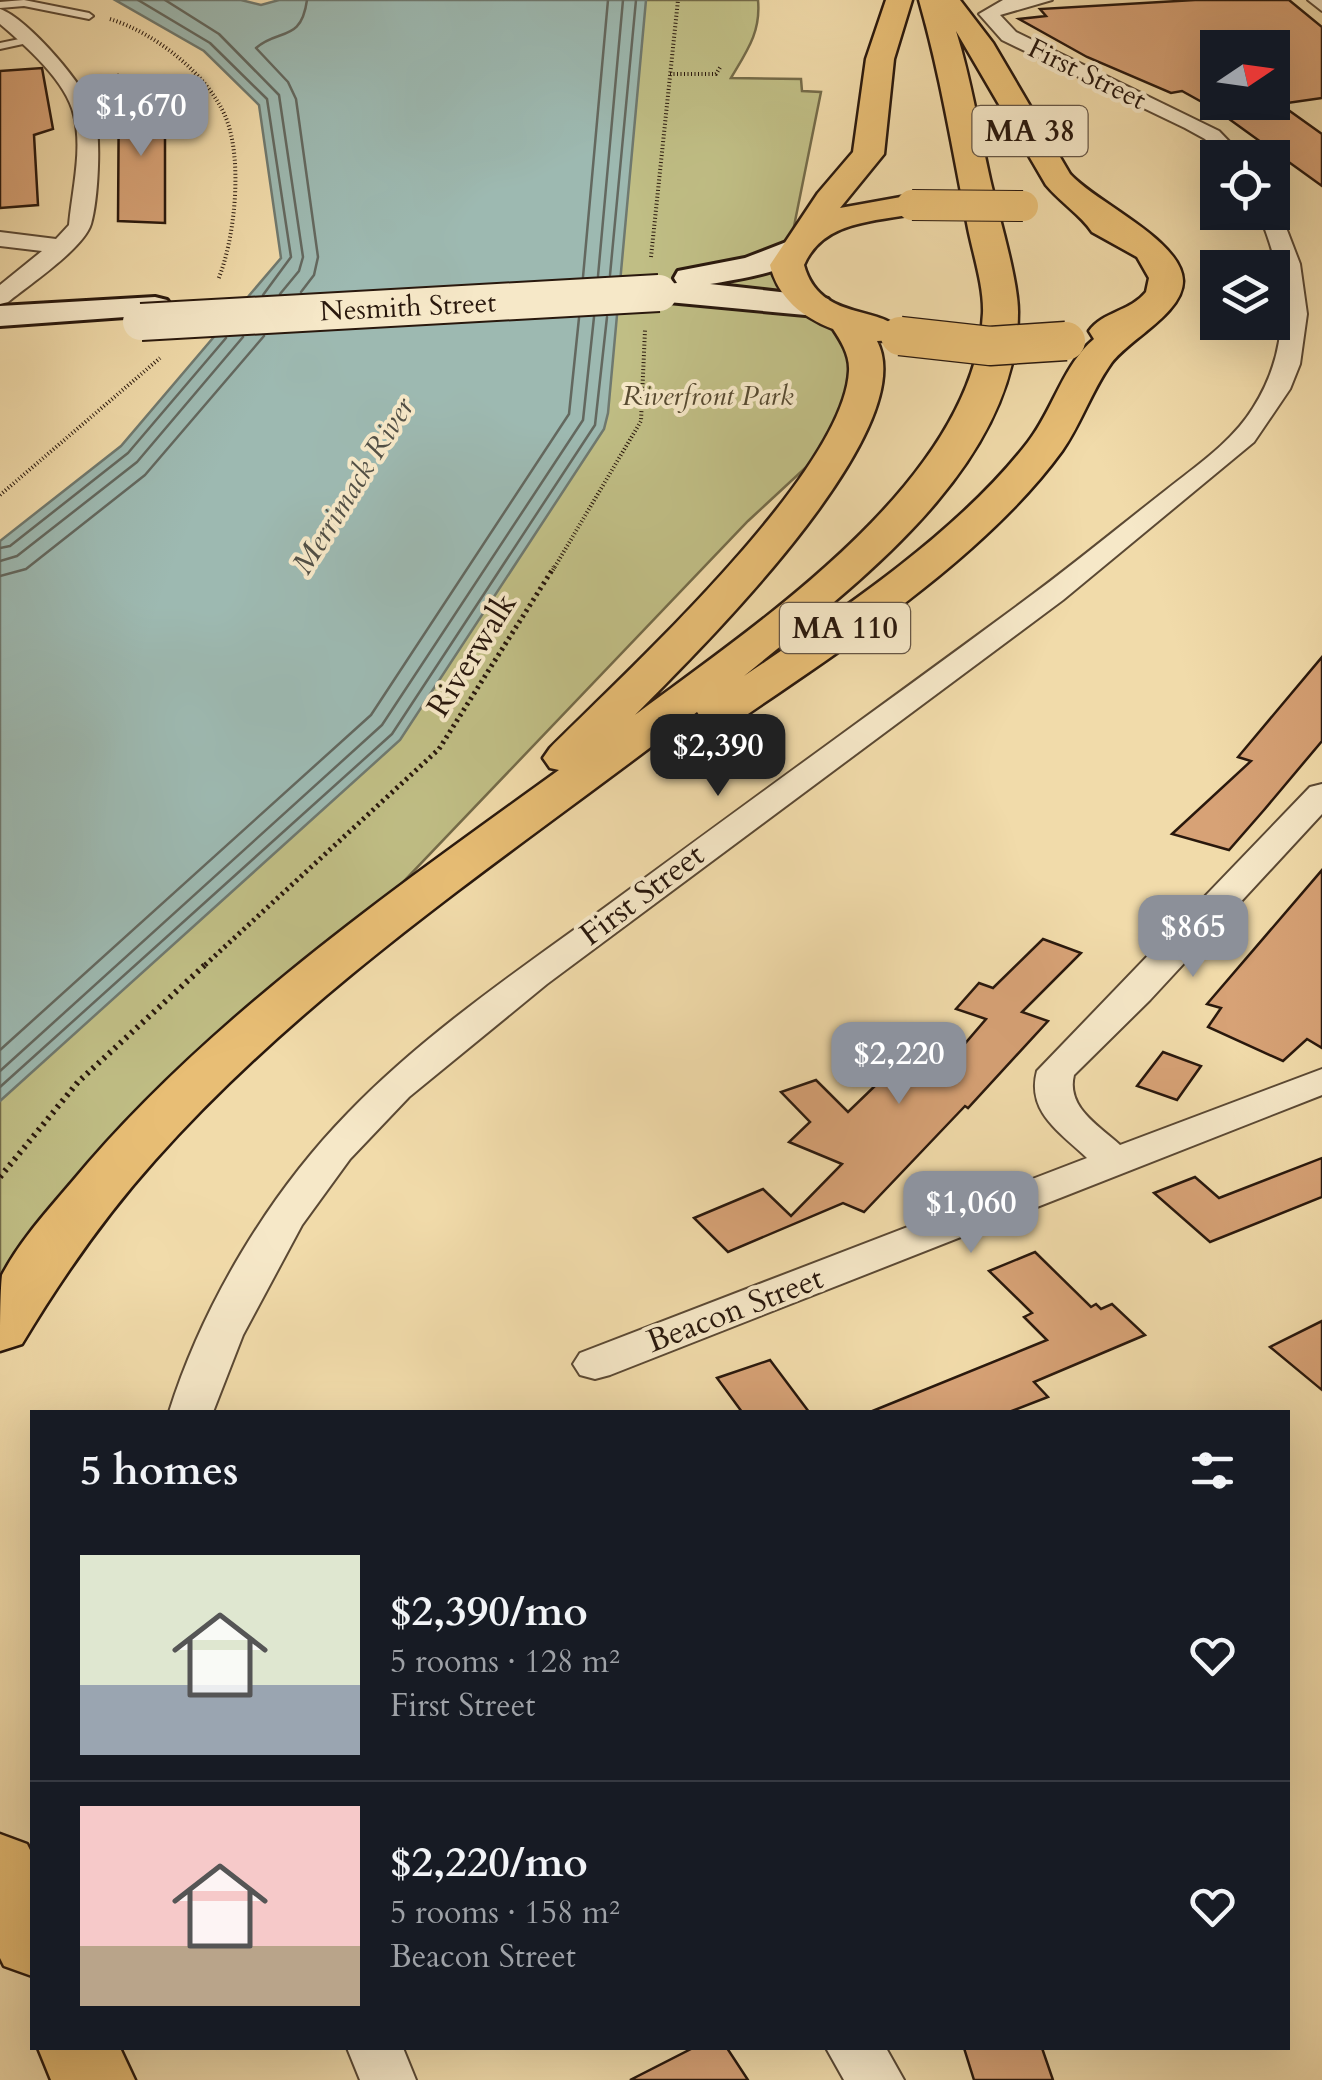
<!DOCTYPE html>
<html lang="en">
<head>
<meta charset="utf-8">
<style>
	body { margin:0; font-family:Cardo,serif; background:#20242c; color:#f1f3f6; height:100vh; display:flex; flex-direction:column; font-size:38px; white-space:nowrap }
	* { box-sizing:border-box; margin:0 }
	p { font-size:32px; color:#9ea1a6 }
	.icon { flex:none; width:55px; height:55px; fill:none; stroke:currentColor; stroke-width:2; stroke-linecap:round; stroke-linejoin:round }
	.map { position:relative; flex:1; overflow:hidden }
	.drawer { position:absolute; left:30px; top:1410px; width:1260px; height:640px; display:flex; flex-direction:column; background:#171b24; border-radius:0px; box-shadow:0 10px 40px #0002 }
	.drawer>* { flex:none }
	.needle { width:65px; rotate:77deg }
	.controls { position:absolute; left:1200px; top:30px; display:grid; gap:20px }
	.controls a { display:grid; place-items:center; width:90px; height:90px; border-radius:0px; background:#171b24; box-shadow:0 10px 40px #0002; font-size:50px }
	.price { position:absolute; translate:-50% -85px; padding:0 22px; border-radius:20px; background:#8c9099; color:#fff; font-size:32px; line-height:65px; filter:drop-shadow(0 2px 5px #0008) }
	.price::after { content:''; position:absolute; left:50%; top:60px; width:30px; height:22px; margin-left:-15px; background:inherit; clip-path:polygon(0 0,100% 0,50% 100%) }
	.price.on { background:#222; color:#fff }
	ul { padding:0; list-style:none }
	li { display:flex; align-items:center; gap:30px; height:250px; padding:0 50px }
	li+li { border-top:2px solid #363941 }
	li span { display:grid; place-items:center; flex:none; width:280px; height:200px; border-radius:0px; color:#555 }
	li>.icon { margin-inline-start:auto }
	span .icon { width:120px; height:120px; fill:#fffc; stroke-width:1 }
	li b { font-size:42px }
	h2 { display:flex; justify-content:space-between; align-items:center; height:120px; padding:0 50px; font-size:42px }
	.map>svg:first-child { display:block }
</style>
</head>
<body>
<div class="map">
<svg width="1322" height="2080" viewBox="0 0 1322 2080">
	<rect width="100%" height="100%" fill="#f1dbaa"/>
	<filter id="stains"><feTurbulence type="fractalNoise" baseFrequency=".002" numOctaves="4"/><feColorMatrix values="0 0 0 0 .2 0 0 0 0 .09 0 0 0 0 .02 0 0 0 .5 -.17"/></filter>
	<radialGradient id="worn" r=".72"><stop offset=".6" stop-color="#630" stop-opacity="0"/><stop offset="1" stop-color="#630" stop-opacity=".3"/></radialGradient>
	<!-- green -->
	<path fill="#c0be85" stroke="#746b49" stroke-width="2.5" d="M616 0H758C761 32 747 51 731 78L801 79 802 91 821 92 779 301 833 330 867 376 858 419 748 521 0 1304V1082Z"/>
	<!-- water -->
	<path fill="#9db9b1" stroke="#6f796f" stroke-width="2.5" d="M115 0H241L261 5 279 0H646L608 413 604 429 400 740 0 1101V541L121 446 281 258 259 105 204 51Z"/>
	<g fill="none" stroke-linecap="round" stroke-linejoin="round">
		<!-- shore -->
		<path stroke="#63685f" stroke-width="2.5" d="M138 0 210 43 267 99 291 257 263 295
			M165 0 219 34 279 95 303 257 299 271 280 294
			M610 275 636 0
			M598 276 623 0
			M583 277 608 0
			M301 292 314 275 318 257 296 99 288 82 256 48C279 28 301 43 307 0
			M0 548 10 546 128 453 226 338
			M0 561 17 556 137 462 243 337
			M0 576 26 569 145 475 264 336
			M0 1050 371 715 569 414 579 318
			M0 1071 382 725 583 420 594 317
			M0 1087 392 734 595 425 607 317"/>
	</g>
	<!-- building -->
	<path fill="#d7a276" stroke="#29180d" stroke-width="2.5" fill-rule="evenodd" d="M1195 0H1289L1322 27V98L1280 104 1322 134V186L1218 111 1182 91 1171 93 1087 57 1019 19 1046 16 1040 9ZM1218 48H1272V102H1218Z
		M42 68 53 129 34 135 38 205 0 208V71Z
		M119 76 151 109H165V223L118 221Z
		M1322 657V741L1264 810 1229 850 1172 834 1251 761 1238 757Z
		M1322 870V1048L1307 1039 1283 1061 1208 1027 1221 1008 1207 1004Z
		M1043 939 1081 953 1022 1012 1048 1021 968 1108 965 1106 864 1212 843 1203 728 1252 694 1218 763 1189 791 1216 842 1164 789 1142 810 1122 781 1092 816 1080 848 1112 908 1054 944 1068 986 1019 956 1009 979 983 993 988Z
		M1163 1052 1201 1066 1177 1100 1137 1086Z
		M1322 1158V1197L1210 1242 1154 1193 1195 1177 1219 1198Z
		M1035 1252 1091 1307 1096 1304 1101 1309 1112 1304 1145 1335 1034 1382 1048 1397 1009 1412H870L1047 1340 1024 1317 1032 1313 989 1271Z
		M1322 1321V1390L1270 1347Z
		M770 1360 809 1412H742L717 1378Z
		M693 2048H727L748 2080H630Z
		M964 2048H1042L1053 2080H974Z"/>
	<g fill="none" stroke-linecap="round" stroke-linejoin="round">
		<!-- lane casing -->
		<g stroke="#5b4934" stroke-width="4">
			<path id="lane" d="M24 0 89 13 93 16 89 19 24 6 0 8V2Z
				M29 37 32 42 0 49V43Z"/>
		</g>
		<!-- street casing -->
		<g stroke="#5b4934" stroke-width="4">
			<path id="street" d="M1003 0H1052L1000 15 1016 32 1219 131 1245 158H1223L1205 139 1185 128 1002 40 979 14Z
				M1308 0H1322V11Z
				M0 9C27 18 88 88 95 116 101 140 98 200 91 224 84 248 29 285 8 302L0 304V285L42 251 0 246V232L56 239 69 225C72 191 83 149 74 115 66 81 26 46 0 24Z
				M1272 206 1280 212 1300 264 1307 314 1300 364 1290 389 1254 442 1063 600 547 984 409 1097 350 1159 302 1225 243 1335 213 1412H169C203 1304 269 1194 348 1113 431 1027 534 960 630 889 758 794 889 701 1017 606 1068 569 1116 529 1166 490 1196 466 1232 442 1253 408 1293 345 1287 279 1258 212H1272Z
				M1322 784V814L1150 1000 1074 1075C1066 1107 1098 1125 1120 1145L1322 1069V1095L610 1375 595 1379 580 1375 573 1364 580 1353 1087 1158C1060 1132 1026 1112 1037 1071L1310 787Z
				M347 2048H403L416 2080H360Z
				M826 2048H886L904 2080H844Z"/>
		</g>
		<!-- secondary casing -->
		<g stroke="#29180d" stroke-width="6">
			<path id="secondary" d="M794 239 805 242 810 249C795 272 737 279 710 284L816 296 828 299 833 306 828 313 816 316 647 300 642 293 647 286 677 283 674 278 678 271 745 258Z
				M155 297 167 300 172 307 167 314 0 326V306Z"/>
		</g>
		<!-- primary casing -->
		<g stroke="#29180d" stroke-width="5">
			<path id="primary" d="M886 0H912L894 59 884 154 840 208 912 195 923 198 928 205 923 212C881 222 824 218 804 265 820 323 882 304 901 332L896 340 877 341C924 431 696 653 635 715 758 623 975 480 983 313 984 285 972 251 967 223 952 148 940 73 919 0H960L993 43 1070 174C1096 203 1182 240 1183 281 1183 314 1127 340 1110 365 1091 392 1081 424 1062 451 986 556 843 649 736 722L720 726 704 722 697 712C512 854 311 985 155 1160 104 1217 61 1279 22 1344L0 1351C0 1330 0 1293 2 1275 19 1242 47 1211 71 1183 203 1023 391 891 559 770L550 768 543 758 550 748C624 674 844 473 849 371 850 355 841 341 833 329 802 317 778 298 770 265L818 193 853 152 866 59ZM956 31 1046 185C1061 203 1081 215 1092 232L1137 257 1149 278 1146 292C1131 311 1102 312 1089 331L1094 339C1063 365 1053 410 1028 442 958 533 839 612 744 676 852 587 1018 468 1018 312 1018 279 998 214 990 179 979 130 971 79 956 31Z
				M0 1834 27 1844 32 1854V1976L4 1966 0 1958Z
				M38 2048H120L135 2080H51Z"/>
		</g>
		<!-- path-far2 -->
		<path stroke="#29180d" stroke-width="4" stroke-dasharray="1 2.5" stroke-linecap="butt" d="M110 19C155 33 208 74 226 118 243 160 235 239 218 280
			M670 74H716L721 66
			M651 257 678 0
			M0 495 160 358
			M553 570 641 421 645 330"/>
		<!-- path-far1 -->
		<path stroke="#29180d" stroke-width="5" stroke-dasharray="2.5 4" stroke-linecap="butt" d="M205 965 439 749 554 567"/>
		<!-- path -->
		<path stroke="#29180d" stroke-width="6" stroke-dasharray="2.5 5" stroke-linecap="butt" d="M0 1177 78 1082 207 963"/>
		<!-- lane -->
		<use href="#lane" fill="#f6e8c8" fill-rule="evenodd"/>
		<!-- street -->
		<use href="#street" fill="#f6e8c8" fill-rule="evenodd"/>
		<!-- secondary -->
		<use href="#secondary" fill="#f6e8c8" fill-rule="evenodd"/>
		<!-- primary -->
		<use href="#primary" fill="#e8be75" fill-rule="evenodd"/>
		<!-- secondary-bridge casing -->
		<g stroke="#29180d" stroke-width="40" stroke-linecap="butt">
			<path id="secondary-bridge" d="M141 322 659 293"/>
		</g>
		<!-- primary-bridge-far1 casing -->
		<g stroke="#29180d" stroke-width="32" stroke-linecap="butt">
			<path id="primary-bridge-far1" d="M912 205 1023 206"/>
		</g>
		<!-- primary-bridge casing -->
		<g stroke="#29180d" stroke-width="41" stroke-linecap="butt">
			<path id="primary-bridge" d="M900 336 990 346 1066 341"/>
		</g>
		<!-- secondary-bridge -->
		<use href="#secondary-bridge" stroke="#f6e8c8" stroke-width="36"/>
		<!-- primary-bridge-far1 -->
		<use href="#primary-bridge-far1" stroke="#e8be75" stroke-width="30"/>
		<!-- primary-bridge -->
		<use href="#primary-bridge" stroke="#e8be75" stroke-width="38"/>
	</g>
	<g text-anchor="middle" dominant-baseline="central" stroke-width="8" stroke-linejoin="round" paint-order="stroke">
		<!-- far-street labels -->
		<g font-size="28" fill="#29180d" stroke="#f6e8c8">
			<text transform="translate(1087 74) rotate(26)">First Street</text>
			<text transform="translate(408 307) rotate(-3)">Nesmith Street</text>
		</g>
		<!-- far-park labels -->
		<g font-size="28" font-style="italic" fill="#564a31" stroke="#f6e8c8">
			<text x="708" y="396">Riverfront Park</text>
		</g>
		<!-- shield labels -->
		<g fill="#f6e8c8" stroke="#665645" stroke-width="2.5">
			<rect x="972.5" y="106" width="115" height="50" rx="8"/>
			<rect x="780" y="603" width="130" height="50" rx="8"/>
		</g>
		<g font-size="30" font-weight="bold" fill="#29180d">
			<text x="1030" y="131">MA 38</text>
			<text x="845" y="628">MA 110</text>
		</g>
		<!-- far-water labels -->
		<g font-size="30" font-style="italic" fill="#525046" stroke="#f6e8c8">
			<text transform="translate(353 486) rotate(-58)">Merrimack River</text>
		</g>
		<!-- street labels -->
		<g font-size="32" fill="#29180d" stroke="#f6e8c8">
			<text transform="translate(472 655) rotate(-58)">Riverwalk</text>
			<text transform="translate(642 895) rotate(-37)">First Street</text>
			<text transform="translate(735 1310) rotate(-21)">Beacon Street</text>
		</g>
	</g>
	<rect width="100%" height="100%" filter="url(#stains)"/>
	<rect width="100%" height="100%" fill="url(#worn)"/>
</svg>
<div class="controls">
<a><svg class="needle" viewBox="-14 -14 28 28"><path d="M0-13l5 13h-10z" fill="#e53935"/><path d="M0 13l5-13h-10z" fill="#9ea1a6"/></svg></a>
<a><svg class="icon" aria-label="locate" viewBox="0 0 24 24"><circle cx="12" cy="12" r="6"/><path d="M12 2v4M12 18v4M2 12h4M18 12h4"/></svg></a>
<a><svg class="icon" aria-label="layers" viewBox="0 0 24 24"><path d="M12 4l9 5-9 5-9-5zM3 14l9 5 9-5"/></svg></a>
</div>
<b class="price" style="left:141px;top:159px">$1,670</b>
<b class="price on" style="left:718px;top:799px">$2,390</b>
<b class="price" style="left:1193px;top:980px">$865</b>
<b class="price" style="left:899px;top:1107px">$2,220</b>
<b class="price" style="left:971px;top:1256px">$1,060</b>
<section class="drawer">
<h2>5 homes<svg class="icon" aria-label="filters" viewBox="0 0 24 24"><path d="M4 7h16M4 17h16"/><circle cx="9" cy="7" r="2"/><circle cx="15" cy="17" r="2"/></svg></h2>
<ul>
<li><span style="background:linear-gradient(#dfe7d0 65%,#9aa5b1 0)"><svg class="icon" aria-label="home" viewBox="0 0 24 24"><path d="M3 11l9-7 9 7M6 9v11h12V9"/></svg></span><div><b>$2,390/mo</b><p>5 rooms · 128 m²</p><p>First Street</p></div><svg class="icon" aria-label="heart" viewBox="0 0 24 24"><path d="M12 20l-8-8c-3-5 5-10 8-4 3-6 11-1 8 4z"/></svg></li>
<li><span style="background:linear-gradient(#f6c9c9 70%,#b9a48a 0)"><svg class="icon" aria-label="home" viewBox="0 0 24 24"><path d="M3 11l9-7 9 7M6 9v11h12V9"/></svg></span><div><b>$2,220/mo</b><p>5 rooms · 158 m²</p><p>Beacon Street</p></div><svg class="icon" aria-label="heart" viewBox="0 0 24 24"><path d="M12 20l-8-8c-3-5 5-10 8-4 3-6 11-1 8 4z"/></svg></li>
</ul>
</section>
</div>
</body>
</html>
